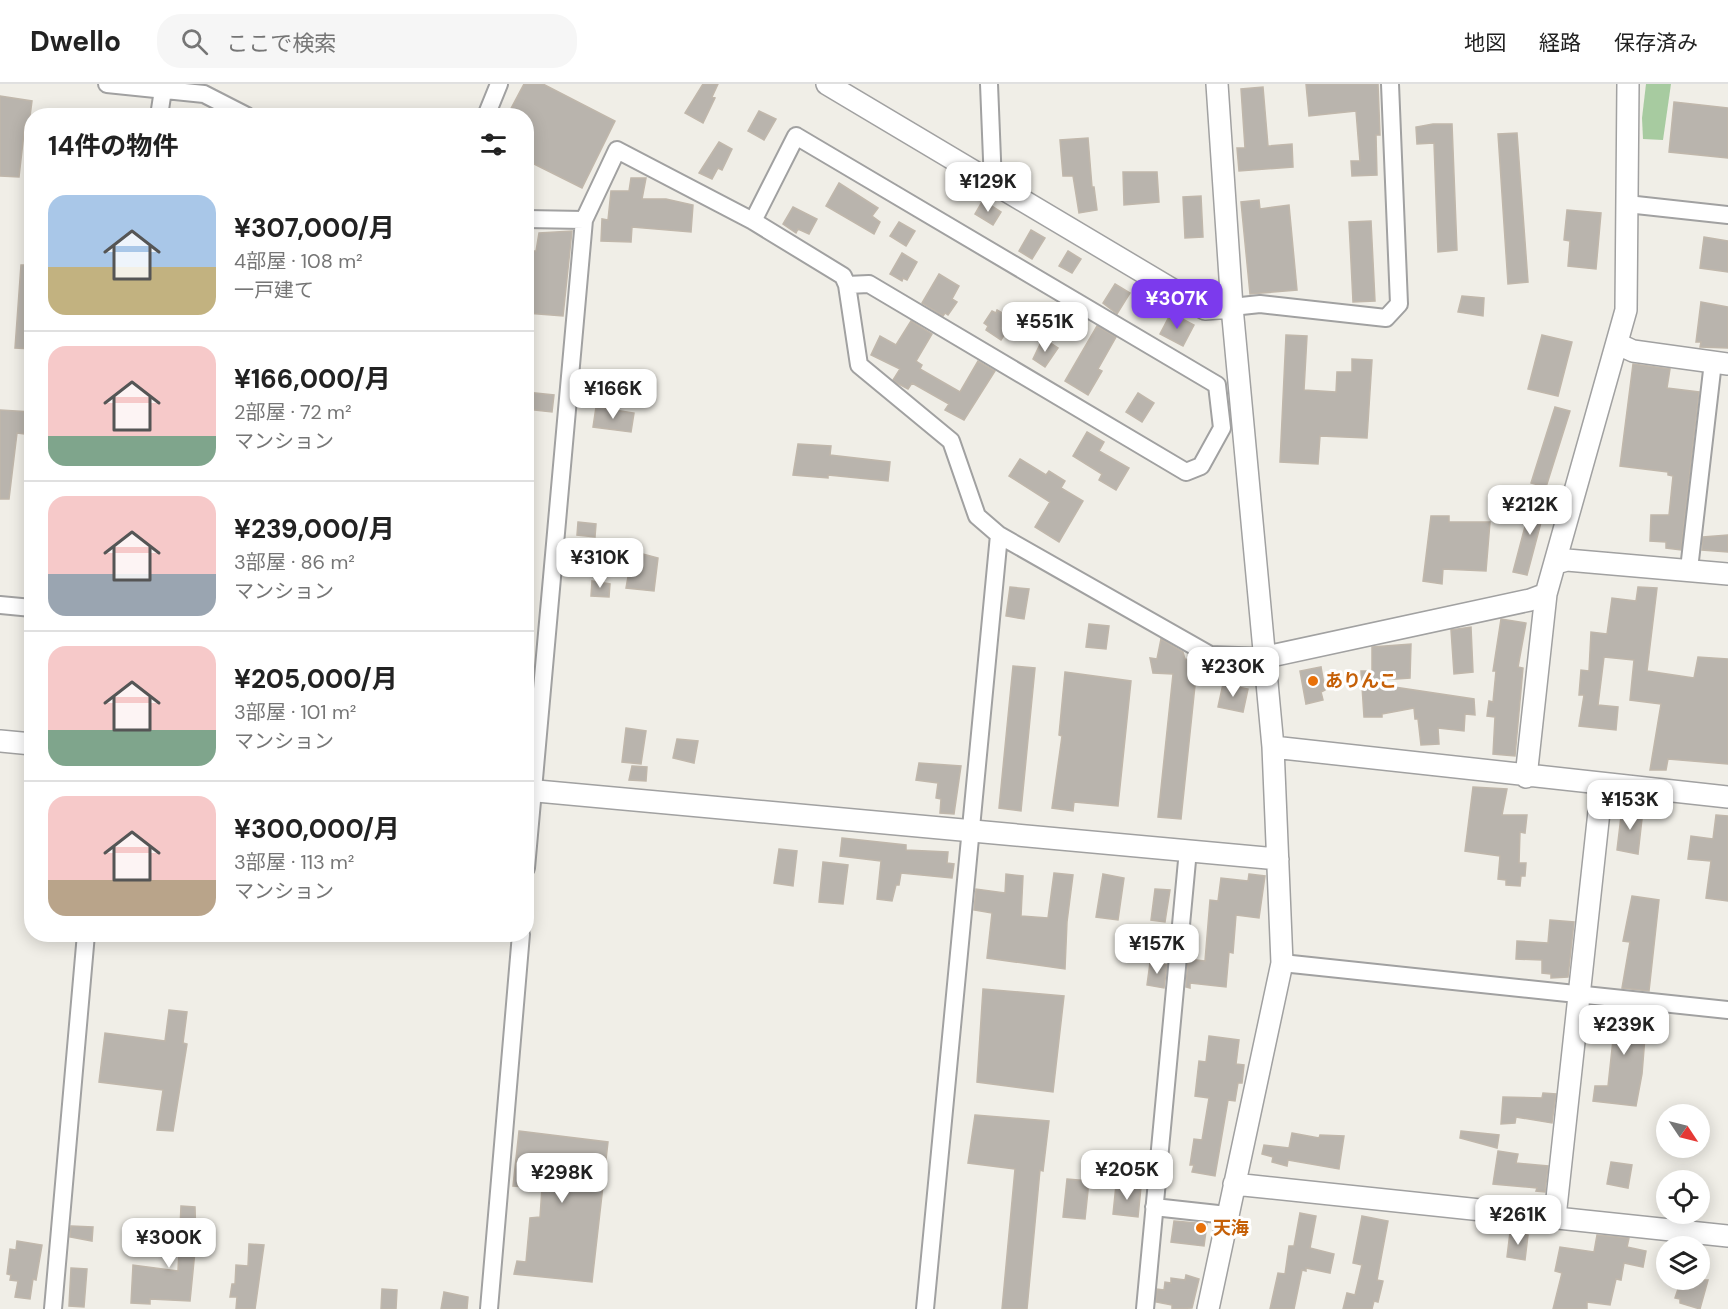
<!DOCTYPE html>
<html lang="ja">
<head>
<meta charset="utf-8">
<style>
	body { margin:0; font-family:"DM Sans","Noto Sans JP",sans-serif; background:#f6f6f6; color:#222; height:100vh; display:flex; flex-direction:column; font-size:22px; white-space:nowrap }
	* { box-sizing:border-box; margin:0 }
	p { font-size:20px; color:#767676 }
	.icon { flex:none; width:33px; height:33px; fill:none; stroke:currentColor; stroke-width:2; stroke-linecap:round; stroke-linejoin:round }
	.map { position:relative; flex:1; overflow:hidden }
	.drawer { position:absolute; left:24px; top:24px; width:510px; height:834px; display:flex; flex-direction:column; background:#fff; border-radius:24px; box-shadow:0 3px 15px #0003 }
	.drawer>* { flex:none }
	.needle { width:39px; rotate:125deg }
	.fabs { position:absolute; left:1656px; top:1020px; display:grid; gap:12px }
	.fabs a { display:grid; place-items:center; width:54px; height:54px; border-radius:50%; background:#fff; box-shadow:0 3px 15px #0003; font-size:30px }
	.price { position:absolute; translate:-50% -51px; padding:0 14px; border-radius:12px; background:#fff; color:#222; font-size:20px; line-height:39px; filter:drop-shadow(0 2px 3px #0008) }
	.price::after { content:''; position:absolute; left:50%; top:36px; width:18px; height:14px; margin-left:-9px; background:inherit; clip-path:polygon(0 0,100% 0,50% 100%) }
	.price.active { background:#7c3aed; color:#fff }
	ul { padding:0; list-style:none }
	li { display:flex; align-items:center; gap:18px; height:150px; padding:0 24px }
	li+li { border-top:2px solid #e0e0e0 }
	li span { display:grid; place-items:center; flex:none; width:168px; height:120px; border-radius:18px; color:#555 }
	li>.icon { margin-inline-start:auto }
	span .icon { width:72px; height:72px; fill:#fffc; stroke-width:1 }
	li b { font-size:26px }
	h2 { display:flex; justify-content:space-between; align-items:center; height:72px; padding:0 24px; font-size:26px }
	header { display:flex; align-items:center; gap:36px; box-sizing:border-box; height:84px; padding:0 30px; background:#fff; border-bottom:2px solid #e0e0e0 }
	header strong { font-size:28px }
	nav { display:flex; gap:33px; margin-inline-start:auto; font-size:21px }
	.search { width:420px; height:54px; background:#f6f6f6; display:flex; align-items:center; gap:15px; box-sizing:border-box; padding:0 21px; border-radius:24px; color:#767676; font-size:22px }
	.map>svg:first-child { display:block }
</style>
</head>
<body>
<header>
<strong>Dwello</strong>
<div class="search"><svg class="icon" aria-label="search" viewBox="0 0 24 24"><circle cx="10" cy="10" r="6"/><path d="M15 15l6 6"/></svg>ここで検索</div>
<nav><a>地図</a><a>経路</a><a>保存済み</a></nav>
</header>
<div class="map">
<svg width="1728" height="1225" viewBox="0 0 1728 1225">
	<rect width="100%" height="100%" fill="#f0eee7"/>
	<!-- forest -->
	<path fill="#a7cba0" d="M1646 0H1671L1663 56 1643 55 1642 34Z"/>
	<!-- building -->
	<path fill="#b9b4ad" stroke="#c0b7ab" stroke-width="1.5" d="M524 0H543L615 37 582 104 526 76V32H507Z
		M703 0H718L712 13 715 14 703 39 685 29Z
		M1306 0H1378L1380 51H1376L1377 91 1352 92 1351 77H1360L1356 27 1309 32Z
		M1263 3 1268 62 1292 60 1293 83 1239 87 1237 64H1245L1241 5Z
		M0 12 32 17 29 40H25L19 93 0 92Z
		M1674 18 1728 24V74L1669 68Z
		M759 27 776 35 764 56 748 47Z
		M1433 40H1452L1457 166 1438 168 1434 59 1417 60 1416 43Z
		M1517 49 1528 198 1508 200 1498 50Z
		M1088 54 1092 103H1094L1097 126 1079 129 1073 92H1063L1060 56Z
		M719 58 732 65 722 86 718 84 712 95 699 89Z
		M1123 88H1157L1159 118 1124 121Z
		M631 94H646L642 115H666L693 121 691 148 632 143 631 158 601 157 602 135 608 136 611 107H629Z
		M839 99 878 124 872 132 880 138 874 150 826 122Z
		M1201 112 1203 153 1185 154 1183 113Z
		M983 116 1001 128 993 141 975 130Z
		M1259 116 1260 125 1289 121 1297 206 1250 210 1241 118Z
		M793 123 817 135 809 150 798 145 796 149 783 140Z
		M1567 126 1601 129 1596 185 1568 182 1570 157 1564 156Z
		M1371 137 1375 217 1353 218 1349 138Z
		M899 138 915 147 906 162 890 152Z
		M1031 146 1045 154 1032 175 1019 167Z
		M572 147 563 232 526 229V167H536L539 149Z
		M1704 153 1728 157V188L1700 184Z
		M1068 167 1081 175 1072 189 1059 182Z
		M902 169 917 178 907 196 903 194 902 197 890 190Z
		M21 181H32V265L15 264Z
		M939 190 959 202 952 215 957 218 948 231 945 229 943 232 922 219Z
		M1115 200 1130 209 1117 230 1103 219Z
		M1462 212 1484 214 1483 232 1458 228Z
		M1701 218 1728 223V264L1700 263 1701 258H1696Z
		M997 226 1014 236 1001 256 986 246 988 242 984 239 992 227 996 229Z
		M1171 229 1194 241 1183 262 1160 250Z
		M911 237 932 250 916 277 922 281 920 285 960 308 978 277 995 287 964 336 945 326 949 320 912 299 908 305 897 299 893 296 900 285 871 271 880 252 896 261Z
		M1097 242 1116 253 1098 285 1102 287 1088 311 1065 297Z
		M1286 251 1307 252 1304 306 1336 308 1337 288H1352V275L1372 276 1367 354 1320 352 1318 380 1280 378Z
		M1542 251 1572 258 1558 312 1528 305Z
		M1043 254 1058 264 1045 283 1033 275Z
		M1633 280 1670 285 1667 304 1699 308 1681 466 1666 464V458L1650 457 1651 431H1669L1673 392 1668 391V388L1620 382Z
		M526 308 554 311 552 328 526 325Z
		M1138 309 1154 319 1142 338 1126 328Z
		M596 323 634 329 631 348 593 343Z
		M1555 323 1570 327 1546 403 1531 399Z
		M0 326 32 328V351L17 349 9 415H0Z
		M1087 348 1104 358 1099 367 1129 384 1116 406 1099 396 1102 390 1073 372Z
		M798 360 831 362 830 371 890 378 888 397 828 391V394L793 391Z
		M1020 375 1046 391 1049 387 1065 397 1061 404 1083 417 1059 458 1035 443 1050 418 1009 392Z
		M1533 412 1547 416 1527 491 1513 488Z
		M1431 432H1449V438H1490L1486 487 1443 485 1442 500 1423 497Z
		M578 438 596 440 595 453 577 451Z
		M1728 451V468L1702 466 1703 453Z
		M639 469 658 474 654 507 626 504 629 487 636 488Z
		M592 497 610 500 609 513 591 512Z
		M1010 503 1029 505 1024 535 1006 532Z
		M1638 503 1657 504 1647 587 1694 594 1698 573 1728 575V680L1668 675 1666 686H1650L1661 620 1630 616 1634 576 1604 573 1598 621 1618 623 1616 646 1579 642 1584 611H1579L1581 586 1589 587 1591 548 1607 550 1612 514 1636 517Z
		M1501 535 1526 539 1518 583 1523 584 1515 672 1493 670 1495 633 1487 632 1489 617 1493 618 1496 587H1493Z
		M1089 540 1109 542 1106 565 1086 563Z
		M1471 543 1473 588 1454 590 1451 546Z
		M1161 555 1183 568 1185 575 1204 580 1201 592H1196L1181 735 1158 733 1173 590 1153 589 1150 574 1157 575Z
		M1411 560 1410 594 1381 596V601L1474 615 1475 631 1465 630 1464 647 1438 644 1439 660 1421 661 1418 635H1415L1414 624 1382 630V633H1364L1361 587H1372V563Z
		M1013 582 1035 584 1021 727 999 724Z
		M1321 583 1325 606 1321 608 1323 616 1306 620 1300 587Z
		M1065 588 1131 597 1118 722 1074 718 1073 727 1052 724 1062 652 1059 651Z
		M1223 600 1248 605 1243 628 1218 623Z
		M626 644 646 647 641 680 622 678Z
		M677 655 698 657 694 679 673 674Z
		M919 679 961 682 954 730 940 729 941 715 936 714 938 699 916 696Z
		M632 682 647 683 646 697 629 696Z
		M1473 703 1507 705 1502 731H1527L1525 749 1520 748 1519 779H1526L1525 792H1521L1520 802 1506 801V796L1498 795 1500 772 1465 767Z
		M1622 724 1643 726 1638 770 1617 766Z
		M1716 731 1728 732V817L1706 814 1711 777 1688 775 1691 752 1713 755Z
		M842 754 906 761V766L948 768 947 779 954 780 952 794 901 789 899 801H896L892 817 877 815 881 777 840 772Z
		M779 765 797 767 793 802 774 799Z
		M823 778 848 781 843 820 819 818Z
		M1054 789 1073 791 1067 838 1065 885 987 874 992 829 974 826 976 805 1005 809 1006 790 1023 792 1021 832 1048 834Z
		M1103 790 1124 794 1118 836 1096 833Z
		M1249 790 1265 792 1259 834 1236 831 1233 869 1229 868 1226 903 1190 899V904L1186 903 1188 875 1205 877 1210 816 1218 817 1221 794 1248 797Z
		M1155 805 1170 806 1165 838 1151 836Z
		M1632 812 1659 816 1649 907 1622 904 1630 858 1623 857Z
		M1550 836 1574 838 1568 893 1551 894V890L1542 889V876L1516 875 1517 857 1548 859Z
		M1150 879 1167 881 1164 904 1147 901Z
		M983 905 1064 912 1053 1008 977 998Z
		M1594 922 1647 928 1642 990 1636 1022 1593 1017 1595 1002H1608L1615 937 1593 935Z
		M169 926 187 928 183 959 187 960 173 1047 157 1046 163 1006 99 998 105 949 165 957Z
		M1209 952 1239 956 1236 980 1244 981 1242 999H1238L1235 1017 1228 1016 1215 1092 1192 1088 1194 1081H1190L1194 1055 1202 1056 1209 1014 1195 1012 1199 977 1206 978Z
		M1543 1009 1556 1010 1552 1039 1516 1033 1515 1039 1501 1040 1503 1013 1542 1014Z
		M975 1031 1049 1037 1043 1087 1040 1086 1027 1225H1002L1015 1085 968 1079Z
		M519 1047 608 1058 592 1198 514 1190 517 1177 526 1178 530 1134 540 1133 542 1104 513 1102Z
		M1461 1047 1499 1051 1497 1064 1460 1054Z
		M1292 1049 1319 1054 1320 1051 1344 1052 1339 1085 1288 1076 1287 1082 1272 1078 1273 1073 1262 1070 1264 1061 1289 1064Z
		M1498 1067 1518 1070 1516 1079 1548 1082 1545 1108 1536 1107 1537 1104 1493 1100Z
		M1611 1078 1632 1081 1628 1104 1607 1100Z
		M1067 1095 1089 1097 1085 1135 1063 1133Z
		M1116 1101 1141 1103 1138 1133 1113 1130Z
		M181 1122 195 1123 196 1157 190 1217 150 1215V1220L131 1219 133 1181 178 1187Z
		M1300 1129 1316 1132 1310 1164 1334 1170 1330 1189 1306 1184V1187L1302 1186 1294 1225H1270L1278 1189 1285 1190 1289 1162H1294Z
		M1362 1132 1388 1137 1377 1196 1383 1197 1378 1218 1374 1217 1372 1225H1343L1347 1209 1355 1211 1362 1181 1353 1179Z
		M1174 1137 1207 1140 1204 1162 1171 1158Z
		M71 1142 93 1143 92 1157 70 1153Z
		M1510 1148 1528 1151 1525 1176 1507 1173Z
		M1597 1151 1629 1154 1627 1163 1646 1167 1643 1183 1624 1179 1621 1196 1616 1195 1610 1221 1587 1218V1225H1553L1562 1189 1555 1187 1560 1163 1594 1168Z
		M17 1157 42 1161 36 1196 33 1195 30 1215 15 1213 18 1197 10 1196 11 1191 7 1190 10 1165 16 1166Z
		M249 1160 264 1161 255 1225H236L237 1213H230L232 1200H235L236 1181 248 1182Z
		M71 1184 87 1185 84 1223 69 1222Z
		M1186 1191 1199 1195 1192 1224 1172 1225V1221L1156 1218 1157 1205 1164 1206 1165 1198 1171 1199V1194L1185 1196Z
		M1681 1196H1708L1700 1225 1680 1219V1215L1675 1214Z
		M382 1205 397 1206 396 1225H381Z
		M444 1208 468 1213 467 1225H441Z"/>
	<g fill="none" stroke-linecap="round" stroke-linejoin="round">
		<!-- minor casing -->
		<g stroke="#a1a1a1" stroke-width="20">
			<path id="minor" d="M107 0 204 10 247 32
				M989 0 993 100
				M159 32 163 6
				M486 32 499 0
				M1627 120 1728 131
				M526 135 584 136 617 66 753 137 843 192 847 201 859 281 951 357 977 432 999 451 1210 571 1266 573
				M753 137 796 52 1217 301 1222 344 1201 382 1186 388 869 200 847 201
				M1232 223 1260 220 1386 234 1399 220 1390 0
				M1689 485 1713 278
				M0 521 32 524
				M526 784 584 136
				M1282 879 1728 926
				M1154 1123 1227 1131
				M53 1225 86 850
				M489 1225 521 850
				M925 1225 999 451
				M1145 1225 1188 766"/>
		</g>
		<!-- tertiary casing -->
		<g stroke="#a1a1a1" stroke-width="24">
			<path id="tertiary" d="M827 0 1205 225 1232 223
				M1618 260 1633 267 1728 280
				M1556 479 1567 476 1728 490
				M1266 573 1530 516 1546 510 1626 226 1628 0
				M0 657 32 660
				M1273 663 1728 713
				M1526 693 1546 510
				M526 706 1278 775
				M1234 1100 1728 1152
				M1555 1133 1602 700
				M1208 1225 1282 879 1273 663 1232 223 1217 0"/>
		</g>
		<!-- minor -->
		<use href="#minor" stroke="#fff" stroke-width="16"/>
		<!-- tertiary -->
		<use href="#tertiary" stroke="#fff" stroke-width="21"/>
	</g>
	<!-- markers -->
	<g fill="#e8710a" stroke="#fff" stroke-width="2">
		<circle cx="1313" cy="597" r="6"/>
		<circle cx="1201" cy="1144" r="6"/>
	</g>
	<g text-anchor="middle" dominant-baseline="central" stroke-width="6" stroke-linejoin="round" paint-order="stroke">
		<!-- food labels -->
		<g font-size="18" font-weight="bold" fill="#c56008" stroke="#fff" text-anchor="start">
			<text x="1325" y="597">ありんこ</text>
			<text x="1213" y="1144">天海</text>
		</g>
	</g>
</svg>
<div class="fabs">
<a><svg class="needle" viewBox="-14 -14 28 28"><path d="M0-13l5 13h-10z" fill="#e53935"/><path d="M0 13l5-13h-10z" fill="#767676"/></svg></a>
<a><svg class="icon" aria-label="locate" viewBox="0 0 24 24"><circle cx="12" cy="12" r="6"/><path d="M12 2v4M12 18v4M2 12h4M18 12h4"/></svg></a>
<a><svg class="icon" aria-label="layers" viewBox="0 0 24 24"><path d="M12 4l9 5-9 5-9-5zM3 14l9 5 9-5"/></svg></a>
</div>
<b class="price" style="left:988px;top:129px">¥129K</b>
<b class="price active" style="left:1177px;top:246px">¥307K</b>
<b class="price" style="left:1045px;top:269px">¥551K</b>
<b class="price" style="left:613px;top:336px">¥166K</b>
<b class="price" style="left:1530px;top:452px">¥212K</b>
<b class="price" style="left:600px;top:505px">¥310K</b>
<b class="price" style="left:1233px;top:614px">¥230K</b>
<b class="price" style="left:1630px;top:747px">¥153K</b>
<b class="price" style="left:1157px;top:891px">¥157K</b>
<b class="price" style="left:1624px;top:972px">¥239K</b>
<b class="price" style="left:1127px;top:1117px">¥205K</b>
<b class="price" style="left:562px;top:1120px">¥298K</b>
<b class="price" style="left:1518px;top:1162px">¥261K</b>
<b class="price" style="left:169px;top:1185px">¥300K</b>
<section class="drawer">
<h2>14件の物件<svg class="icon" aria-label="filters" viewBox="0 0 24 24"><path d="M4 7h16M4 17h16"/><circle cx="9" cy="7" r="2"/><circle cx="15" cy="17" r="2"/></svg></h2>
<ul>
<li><span style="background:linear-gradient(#a9c7e8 60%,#c2b280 0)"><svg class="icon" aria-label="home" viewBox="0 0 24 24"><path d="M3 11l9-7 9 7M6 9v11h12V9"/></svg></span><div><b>¥307,000/月</b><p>4部屋 · 108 m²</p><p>一戸建て</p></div></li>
<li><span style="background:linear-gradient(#f6c9c9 75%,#7fa58c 0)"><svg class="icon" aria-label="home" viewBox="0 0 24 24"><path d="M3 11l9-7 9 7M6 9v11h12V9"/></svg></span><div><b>¥166,000/月</b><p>2部屋 · 72 m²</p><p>マンション</p></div></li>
<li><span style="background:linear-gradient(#f6c9c9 65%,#9aa5b1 0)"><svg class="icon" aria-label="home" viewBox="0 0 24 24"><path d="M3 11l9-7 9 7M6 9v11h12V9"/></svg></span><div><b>¥239,000/月</b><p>3部屋 · 86 m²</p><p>マンション</p></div></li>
<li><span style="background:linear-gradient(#f6c9c9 70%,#7fa58c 0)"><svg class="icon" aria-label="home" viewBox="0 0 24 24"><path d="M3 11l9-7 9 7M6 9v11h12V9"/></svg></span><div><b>¥205,000/月</b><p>3部屋 · 101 m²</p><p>マンション</p></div></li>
<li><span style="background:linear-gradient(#f6c9c9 70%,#b9a48a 0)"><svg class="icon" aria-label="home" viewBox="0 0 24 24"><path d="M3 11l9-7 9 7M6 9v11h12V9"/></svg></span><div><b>¥300,000/月</b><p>3部屋 · 113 m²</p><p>マンション</p></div></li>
</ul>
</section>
</div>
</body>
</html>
